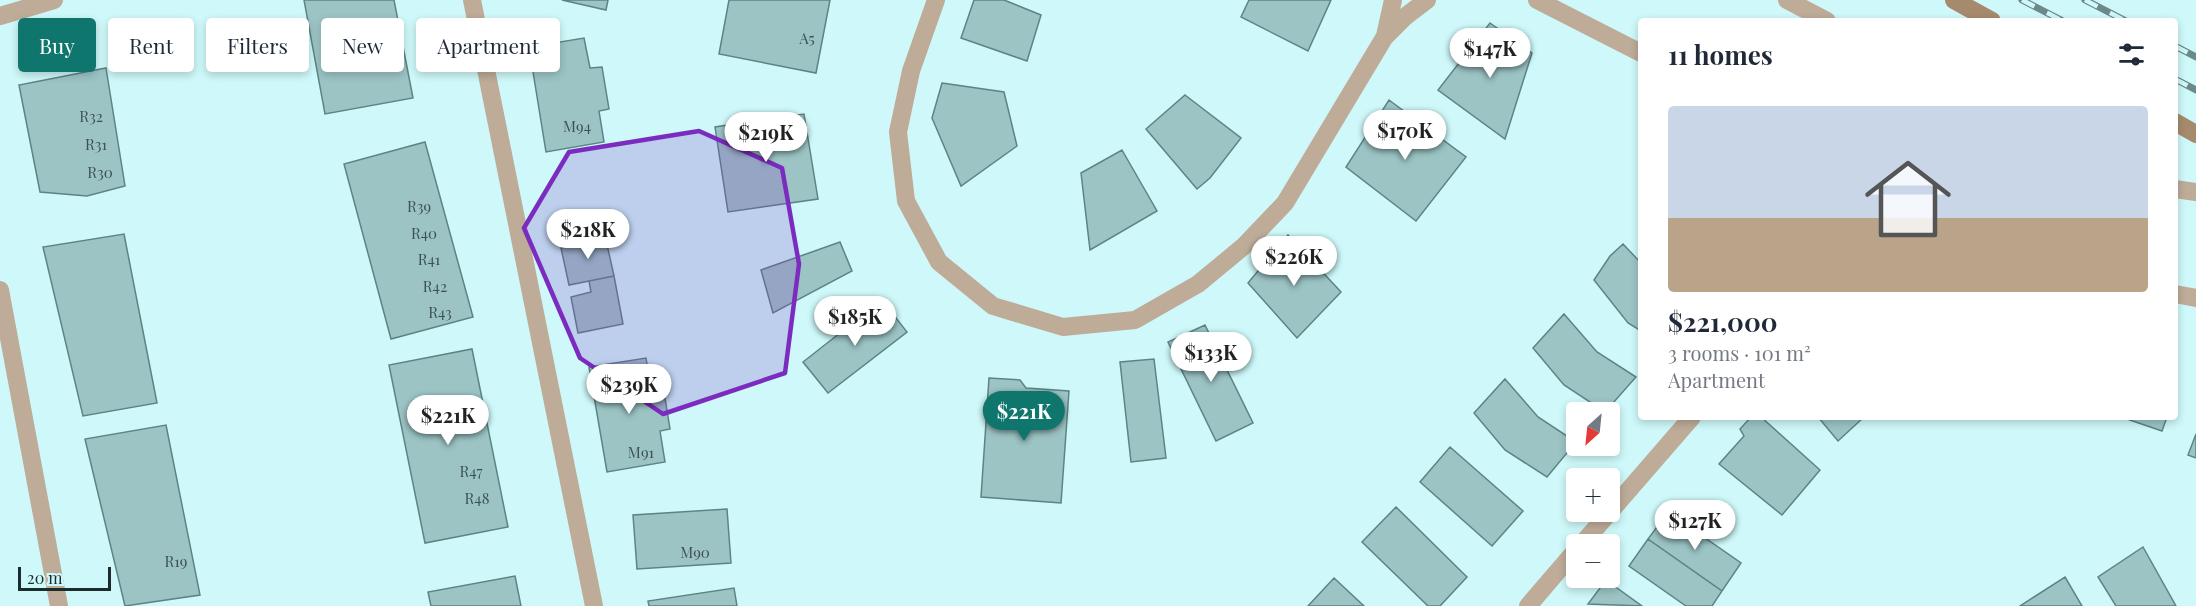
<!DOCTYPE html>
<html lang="en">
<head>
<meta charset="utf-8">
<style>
	body { margin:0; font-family:"Playfair Display",serif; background:#f2f2f3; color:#1f2937; height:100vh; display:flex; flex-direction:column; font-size:22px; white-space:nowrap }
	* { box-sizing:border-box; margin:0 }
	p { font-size:20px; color:#747a83 }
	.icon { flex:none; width:33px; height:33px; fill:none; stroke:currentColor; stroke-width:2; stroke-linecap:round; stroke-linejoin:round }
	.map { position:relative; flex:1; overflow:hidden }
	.side { position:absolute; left:1638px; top:18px; width:540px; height:402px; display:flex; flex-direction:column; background:#fff; border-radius:6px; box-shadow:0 3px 9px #0003 }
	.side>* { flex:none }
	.guide { position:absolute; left:18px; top:18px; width:570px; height:54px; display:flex; gap:12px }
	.needle { width:39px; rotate:207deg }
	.buttons { position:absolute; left:1566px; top:402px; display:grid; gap:12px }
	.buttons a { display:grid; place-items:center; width:54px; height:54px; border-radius:6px; background:#fff; box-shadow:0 3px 9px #0003; font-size:30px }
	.scale { position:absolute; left:18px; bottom:15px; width:93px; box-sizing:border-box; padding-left:6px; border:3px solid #1c2c2c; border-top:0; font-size:16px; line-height:21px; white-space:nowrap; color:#1c2c2c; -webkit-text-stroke:4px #cef8f9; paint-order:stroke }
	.price { position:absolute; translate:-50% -51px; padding:0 14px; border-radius:21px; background:#fff; color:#222; font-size:20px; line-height:39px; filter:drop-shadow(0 2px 3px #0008) }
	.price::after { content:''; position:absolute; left:50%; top:36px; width:18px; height:14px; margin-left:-9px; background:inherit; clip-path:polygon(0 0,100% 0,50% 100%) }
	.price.current { background:#0f766e; color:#fff }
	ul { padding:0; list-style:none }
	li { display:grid; align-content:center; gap:12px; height:318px; padding:0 30px }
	li span { display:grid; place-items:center; height:186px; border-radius:6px; color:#555 }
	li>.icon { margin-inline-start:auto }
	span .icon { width:108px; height:108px; fill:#fffc; stroke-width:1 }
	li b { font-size:26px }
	h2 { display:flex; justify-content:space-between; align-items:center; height:72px; padding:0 30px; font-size:26px }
	.tag { padding:0 21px; border-radius:6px; background:#fff; box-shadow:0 3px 9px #0003; font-size:21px; line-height:54px }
	.tag.current { background:#0f766e; color:#fff }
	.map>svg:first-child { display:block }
</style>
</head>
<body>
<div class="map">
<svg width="2196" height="606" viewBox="0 0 2196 606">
	<rect width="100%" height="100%" fill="#cef8f9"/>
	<!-- building -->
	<path fill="#9cc4c5" stroke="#5d8485" stroke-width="1.5" d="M304 0H394L413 98 325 114Z
		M562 0H608L606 10Z
		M729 0H830L816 73 719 54Z
		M974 0H1004L1041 15 1027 61 961 38Z
		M1249 0H1331L1308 51 1241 17Z
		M1490 23 1532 53 1505 139 1438 90Z
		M584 38 590 68 602 67 609 109 599 111 604 142 546 152 529 47Z
		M106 68 125 186 87 196 40 192 19 85Z
		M942 83 1004 92 1017 146 961 186 932 118Z
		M1185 95 1241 138 1210 178 1197 189 1146 129Z
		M1389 100 1466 157 1416 221 1346 167Z
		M804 114 818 199 728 212 715 127Z
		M425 142 473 317 391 339 344 164Z
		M1122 150 1157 211 1090 250 1081 173Z
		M604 231 614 276 569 285 561 248 582 244 580 236Z
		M124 234 157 403 83 416 43 247Z
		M1288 235 1341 292 1297 338 1248 283Z
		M840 242 852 271 773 313 761 270Z
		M1623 244 1641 263V331L1628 323 1594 280 1610 256Z
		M614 276 623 324 578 333 571 297 591 292 589 281Z
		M882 300 907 332 828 393 803 362Z
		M1564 314 1597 352 1636 377 1605 412 1564 385 1533 348Z
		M1205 325 1253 423 1216 441 1168 342Z
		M472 349 508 527 425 543 389 365Z
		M646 358 651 388 663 386 670 429 660 431 665 462 607 472 589 367Z
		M1154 359 1166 458 1131 462 1120 362Z
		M989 378 1020 380 1026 388 1069 391 1061 503 981 497Z
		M1505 379 1538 417 1576 442 1547 477 1505 450 1474 413Z
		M1751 417H1761L1820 470 1782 515 1719 464 1744 436 1740 429Z
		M1818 417H1864L1838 441Z
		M2121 417H2167L2162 431Z
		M166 425 200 595 125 606 85 439Z
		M2196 434V458L2188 455Z
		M1450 447 1523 511 1492 546 1420 482Z
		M1396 507 1467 577 1440 606H1428L1362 542Z
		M727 509 731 563 637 569 633 515Z
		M1668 512 1741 563 1722 591 1648 539Z
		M1648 539 1722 591 1712 606H1686L1629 566Z
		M2143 547 2176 606H2116L2098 577Z
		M515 576 521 606H431L428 592Z
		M2065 577 2082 606H2020Z
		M1334 578 1364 606H1308Z
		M1606 580 1642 606 1588 604Z
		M734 588 737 606H649L648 601Z"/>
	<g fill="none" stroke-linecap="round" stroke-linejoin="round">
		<!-- minor -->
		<path stroke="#beab98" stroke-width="18" d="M472 0 594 606
			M936 0 911 71 898 132 906 201 939 262 993 306 1063 327 1135 320 1198 284 1244 246 1285 203 1384 38 1406 16 1427 0
			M1537 0 1641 53
			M1787 0 1827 21
			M0 16 54 0
			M1385 36 1393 0
			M2175 189 2196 192
			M0 290 59 606
			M2175 294 2196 298
			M1582 544 1692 417
			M1528 606 1576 550"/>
		<!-- secondary -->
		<path stroke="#a68a6d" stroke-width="18" d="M1954 0 1992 21
			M2175 122 2196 134"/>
		<!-- rail casing -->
		<g stroke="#6c8888" stroke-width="7">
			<path id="rail" d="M2022 0 2063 21
				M2085 0 2126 21
				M2175 46 2196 57
				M2175 79 2196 90"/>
		</g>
		<!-- rail -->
		<use href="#rail" stroke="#cef8f9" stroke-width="4.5" stroke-dasharray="14" stroke-linecap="butt"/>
	</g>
	<!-- marked area -->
	<path fill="#7b2cbf" fill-opacity="0.2" stroke="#7b2cbf" stroke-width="4.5" stroke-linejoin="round" d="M699 131 782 168 799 264 785 373 663 414 580 358 524 228 569 152Z"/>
	<g text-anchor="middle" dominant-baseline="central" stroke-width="4.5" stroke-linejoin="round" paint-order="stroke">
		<!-- number labels -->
		<g font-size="15" fill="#3c5252">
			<text x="807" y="38">A5</text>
			<text x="91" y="116">R32</text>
			<text x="577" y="126">M94</text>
			<text x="96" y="144">R31</text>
			<text x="100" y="172">R30</text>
			<text x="419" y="206">R39</text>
			<text x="424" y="233">R40</text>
			<text x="429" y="259">R41</text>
			<text x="435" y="286">R42</text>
			<text x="440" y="312">R43</text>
			<text x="641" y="452">M91</text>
			<text x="471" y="471">R47</text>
			<text x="477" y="498">R48</text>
			<text x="695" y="552">M90</text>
			<text x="176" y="561">R19</text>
		</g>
	</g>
</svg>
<div class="buttons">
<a><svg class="needle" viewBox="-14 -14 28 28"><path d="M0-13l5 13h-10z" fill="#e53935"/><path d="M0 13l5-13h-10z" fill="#747a83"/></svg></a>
<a>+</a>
<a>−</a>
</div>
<div class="scale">20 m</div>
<b class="price" style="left:1490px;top:79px">$147K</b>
<b class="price" style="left:1405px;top:161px">$170K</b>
<b class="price" style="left:766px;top:163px">$219K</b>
<b class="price" style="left:588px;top:260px">$218K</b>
<b class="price" style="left:1294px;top:287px">$226K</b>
<b class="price" style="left:855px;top:347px">$185K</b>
<b class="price" style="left:1211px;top:383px">$133K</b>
<b class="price" style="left:629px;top:415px">$239K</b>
<b class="price current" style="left:1024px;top:442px">$221K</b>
<b class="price" style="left:448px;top:446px">$221K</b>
<b class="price" style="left:1695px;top:551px">$127K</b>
<div class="guide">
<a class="tag current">Buy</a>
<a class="tag">Rent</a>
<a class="tag">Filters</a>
<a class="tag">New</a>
<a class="tag">Apartment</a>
</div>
<section class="side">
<h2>11 homes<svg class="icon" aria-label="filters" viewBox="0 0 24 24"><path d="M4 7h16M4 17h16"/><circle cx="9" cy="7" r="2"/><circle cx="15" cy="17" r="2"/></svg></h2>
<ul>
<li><span style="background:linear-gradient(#c9d6e8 60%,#b9a48a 0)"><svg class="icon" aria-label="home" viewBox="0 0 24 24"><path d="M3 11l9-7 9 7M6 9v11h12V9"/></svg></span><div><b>$221,000</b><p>3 rooms · 101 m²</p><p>Apartment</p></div></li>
</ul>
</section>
</div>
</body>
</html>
